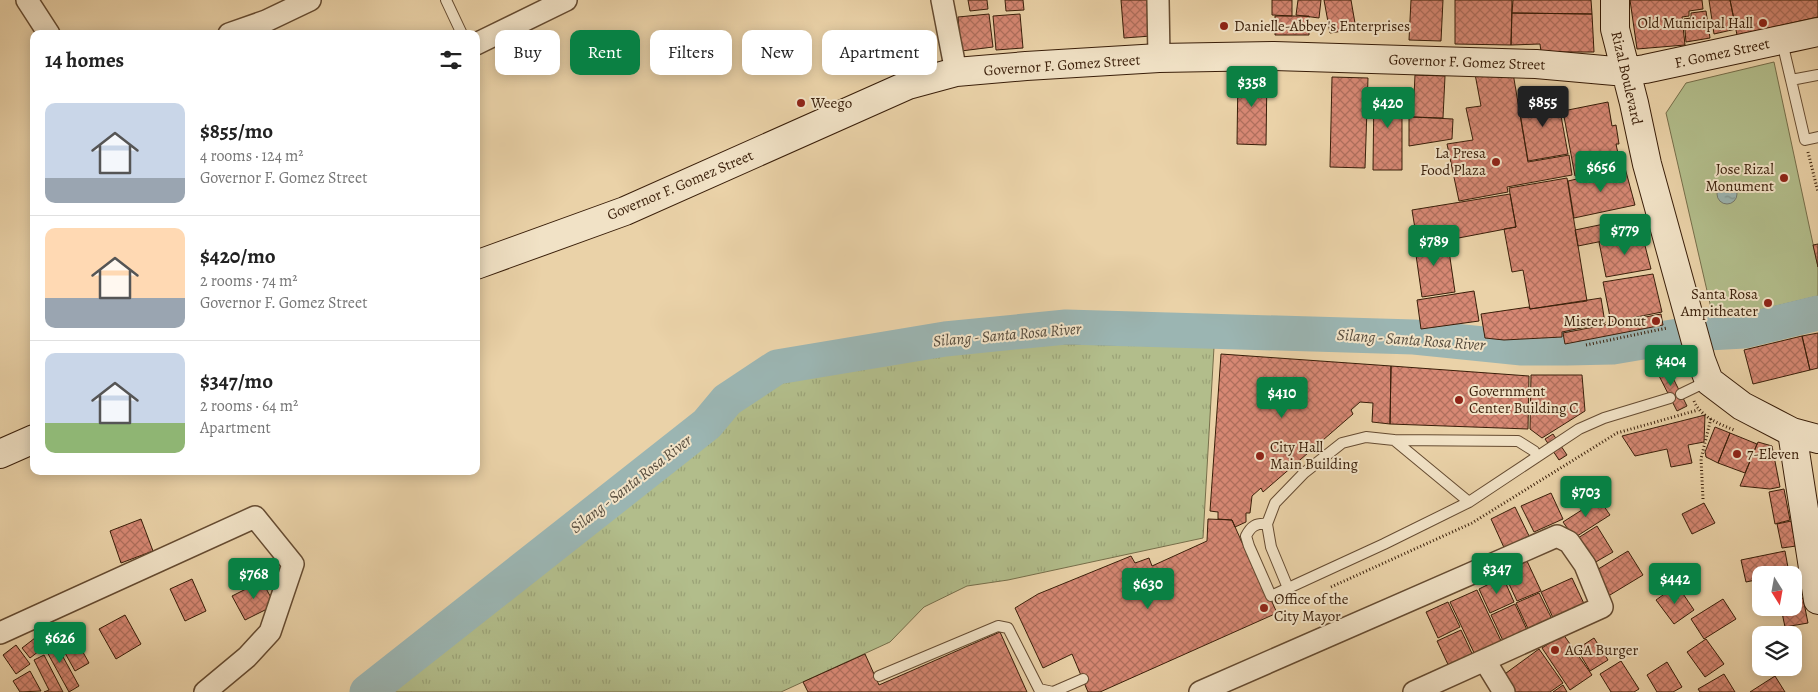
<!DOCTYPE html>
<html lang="en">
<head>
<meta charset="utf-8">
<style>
	body { margin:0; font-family:Alegreya,serif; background:#f6f6f6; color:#222; height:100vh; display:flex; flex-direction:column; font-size:19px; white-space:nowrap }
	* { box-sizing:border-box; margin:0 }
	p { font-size:16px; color:#767676 }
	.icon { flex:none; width:28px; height:28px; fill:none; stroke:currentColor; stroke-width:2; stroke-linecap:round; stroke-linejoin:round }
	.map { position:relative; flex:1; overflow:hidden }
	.side { position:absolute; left:30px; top:30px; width:450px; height:445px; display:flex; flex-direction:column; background:#fff; border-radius:10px; box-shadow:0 2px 12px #0003 }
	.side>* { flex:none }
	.hud { position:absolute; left:495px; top:30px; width:475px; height:45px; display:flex; gap:10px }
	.needle { width:32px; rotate:169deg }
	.buttons { position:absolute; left:1752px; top:566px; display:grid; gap:10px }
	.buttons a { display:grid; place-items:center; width:50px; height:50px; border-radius:10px; background:#fff; box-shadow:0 2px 12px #0003; font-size:25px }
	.price { position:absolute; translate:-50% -42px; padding:0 11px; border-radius:5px; background:#0b8043; color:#fff; font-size:16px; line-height:32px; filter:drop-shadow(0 1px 2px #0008) }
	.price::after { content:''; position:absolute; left:50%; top:30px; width:15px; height:11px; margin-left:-8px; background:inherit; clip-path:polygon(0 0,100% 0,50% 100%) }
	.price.current { background:#222; color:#fff }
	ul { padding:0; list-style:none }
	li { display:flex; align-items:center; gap:15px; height:125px; padding:0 15px }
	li+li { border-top:1px solid #e0e0e0 }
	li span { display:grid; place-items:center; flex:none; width:140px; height:100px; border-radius:10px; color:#555 }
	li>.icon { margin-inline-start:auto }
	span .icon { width:60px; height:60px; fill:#fffc; stroke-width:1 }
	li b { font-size:21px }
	h2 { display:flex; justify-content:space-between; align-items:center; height:60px; padding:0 15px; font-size:21px }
	.pill { padding:0 18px; border-radius:10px; background:#fff; box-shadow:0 2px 12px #0003; font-size:18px; line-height:45px }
	.pill.current { background:#0b8043; color:#fff }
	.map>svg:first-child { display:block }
</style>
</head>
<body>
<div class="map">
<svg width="1818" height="692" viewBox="0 0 1818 692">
	<defs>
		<pattern id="grass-tufts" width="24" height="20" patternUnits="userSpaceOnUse" patternTransform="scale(1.25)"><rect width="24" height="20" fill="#b2bd8b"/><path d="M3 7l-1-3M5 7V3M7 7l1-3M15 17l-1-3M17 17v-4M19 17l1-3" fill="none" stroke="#9aa277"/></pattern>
		<pattern id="water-ripples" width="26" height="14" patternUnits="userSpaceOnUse" patternTransform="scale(1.25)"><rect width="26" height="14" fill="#9bb5b2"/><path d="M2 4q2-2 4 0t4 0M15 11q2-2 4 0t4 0" fill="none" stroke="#7f938f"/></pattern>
		<pattern id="building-cross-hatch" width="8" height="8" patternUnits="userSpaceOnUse" patternTransform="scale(1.25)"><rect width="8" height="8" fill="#d78874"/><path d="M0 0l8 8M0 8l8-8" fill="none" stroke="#af6f5d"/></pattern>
	</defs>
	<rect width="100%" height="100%" fill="#ead2a8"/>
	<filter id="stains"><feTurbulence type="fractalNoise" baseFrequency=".004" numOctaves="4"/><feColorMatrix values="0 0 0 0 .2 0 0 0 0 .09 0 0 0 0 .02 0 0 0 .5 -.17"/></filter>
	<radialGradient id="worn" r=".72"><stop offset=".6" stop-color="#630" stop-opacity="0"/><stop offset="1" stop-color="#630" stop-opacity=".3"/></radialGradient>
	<!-- grass -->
	<path fill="url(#grass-tufts)" stroke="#766e4a" d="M971 342 1214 347 1203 538 1008 580 967 586 924 607 890 642 781 692H379L478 611 673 462 709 441 739 409 781 378 893 360Z"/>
	<!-- park -->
	<path fill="#b2bd8b" stroke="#766e4a" d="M1774 62 1818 267V296L1714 321 1666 113 1686 83Z"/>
	<!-- water -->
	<path fill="url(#water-ripples)" stroke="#74796e" d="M1717 194a10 10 0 1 1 20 0a10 10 0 1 1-20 0Z"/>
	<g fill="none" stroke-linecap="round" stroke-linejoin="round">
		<!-- river -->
		<path stroke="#9bb5b2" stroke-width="35" d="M367 692 707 424 727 400 777 367 945 339 1066 327 1414 337 1522 348H1567L1613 347 1690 334 1744 331 1818 313"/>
	</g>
	<!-- building -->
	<path fill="url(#building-cross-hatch)" stroke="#391e09" d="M968 0H987L988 9 970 11Z
		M1005 0H1023L1024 10 1006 11Z
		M1121 0H1148L1151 36 1124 38Z
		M1272 0H1292V16L1272 15Z
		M1298 0H1321L1319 18 1296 15Z
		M1324 0H1351L1356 29 1330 33Z
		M1411 0H1443L1441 41 1409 40Z
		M1455 0H1512L1511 45 1455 44Z
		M1513 0H1591L1592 14 1512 13Z
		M1630 0H1702L1703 9 1689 11V16L1682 17 1685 45 1637 49Z
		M1709 0H1730L1736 29 1714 34Z
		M1730 0H1818V17L1737 35Z
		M1706 11 1710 38 1686 42 1684 19 1691 18V13Z
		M1512 13 1592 14 1594 52H1541L1540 44 1511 45Z
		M989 14 993 47 961 51 958 17Z
		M1020 14 1023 48 996 50 993 16Z
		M1275 16H1309V35H1275Z
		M1238 72H1267L1266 145 1237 144Z
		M1513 73 1528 162 1569 155 1572 175 1507 187 1508 192 1459 201 1447 144 1473 140 1466 108 1481 106 1475 74Z
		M1415 75 1445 76 1443 118 1413 117Z
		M1332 77 1368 78 1365 168 1330 167Z
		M1374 88H1402V170H1373Z
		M1557 94 1568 154 1528 161 1518 101Z
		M1608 102 1612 126 1616 125 1619 144H1616L1621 168 1575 176 1563 111Z
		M1413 117 1453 119 1452 139 1409 146V118Z
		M1625 168 1635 205 1574 218 1568 181Z
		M1567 178 1587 301 1530 309 1523 270 1512 272 1504 229 1516 227 1509 188Z
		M1510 194 1516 227 1448 240 1447 237 1417 241 1412 210Z
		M1638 217 1643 233 1578 246 1575 230Z
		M1642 234 1651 269 1606 277 1599 242Z
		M1447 237 1455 292 1422 297 1414 241Z
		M1818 244V267L1813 245Z
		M1653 274 1662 312 1611 322 1603 282Z
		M1474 291 1479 321 1421 329 1417 300Z
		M1601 298 1605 323 1562 332V337L1504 340 1485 338 1481 314 1529 307 1530 309Z
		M1661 314 1663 325 1565 344 1563 333Z
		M1818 333V368L1810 370 1802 336Z
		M1802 336 1810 370 1753 384 1744 350Z
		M1221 354 1391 366 1390 424 1372 422 1373 403 1360 402 1351 410 1353 414 1263 492 1261 488 1252 496 1250 513H1246V522L1235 527 1232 520 1218 519V512L1210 511Z
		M1665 362 1687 406 1677 411 1655 368Z
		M1391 366 1529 376 1528 429 1390 424Z
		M1531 375H1582L1585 411 1542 438 1530 429Z
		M1705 415 1704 442 1688 445 1692 463 1671 467 1667 449 1635 456 1622 436Z
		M1715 427 1730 433 1718 463 1706 457 1705 452Z
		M1730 433 1757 444 1745 473 1718 463Z
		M1553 434 1567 455 1559 460 1545 439Z
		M1758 442 1772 446 1780 487 1770 489 1740 486Z
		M1784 489 1790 520 1775 524 1769 492Z
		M1551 493 1563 519 1534 532 1521 506Z
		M1599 499 1610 515 1574 538 1563 522Z
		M1704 503 1715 523 1692 534 1682 514Z
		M1515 507 1531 540 1506 552 1491 519Z
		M141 519 153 551 121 563 110 531Z
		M1208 519 1232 520 1260 583 1263 582 1277 613 1100 692H1088L1072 654 1043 668 1015 608 1038 594 1131 556 1135 563 1149 558 1152 566 1207 541Z
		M1791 521 1796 546 1782 548 1777 524Z
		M1597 526 1613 552 1594 563 1578 538Z
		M1628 551 1643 575 1605 598 1590 574Z
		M1785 551 1789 573 1780 575H1761V579L1746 582 1741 560Z
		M1527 561 1541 591 1517 601 1503 571Z
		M1503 577 1514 602 1490 613 1479 589Z
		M1572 578 1586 608 1555 622 1541 592Z
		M192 579 206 611 185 621 170 589Z
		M262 581 275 605 245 620 232 596Z
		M1677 585 1694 610 1674 624 1656 600Z
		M1477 590 1503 645 1476 657 1450 602Z
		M1539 593 1554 623 1530 633 1516 603Z
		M1803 598 1808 623 1785 627 1781 608H1794V600Z
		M1723 599 1736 619 1704 639 1691 619Z
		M1448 602 1460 627 1438 638 1426 612Z
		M1515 604 1529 634 1505 645 1491 615Z
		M125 615 141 644 116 659 99 629Z
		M69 627 89 663 75 671 55 635Z
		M1461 630 1476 662 1452 673 1437 641Z
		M1000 632 1027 692H808L803 682 865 654 879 685Z
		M1563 634 1592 675 1570 690 1542 648Z
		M51 635 79 686 69 692 41 641Z
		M35 638 43 648 30 658 22 648Z
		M1594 638 1608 660 1590 671 1577 649Z
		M1706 639 1724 664 1705 677 1687 652Z
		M16 645 30 664 16 674 3 655Z
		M1539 649 1563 683 1550 692H1513L1502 676Z
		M44 655 63 692H44L49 690 34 660Z
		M1621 661 1639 689 1634 692H1611L1600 674Z
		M1667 662 1682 687 1673 692H1657L1647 675Z
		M30 671 41 691 20 692 13 681Z
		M1724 674 1735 692H1700L1698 689Z
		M1775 676 1785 692H1750Z
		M1563 685 1567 692H1553Z"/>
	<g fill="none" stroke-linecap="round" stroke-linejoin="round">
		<!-- lane casing -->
		<g stroke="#654b31" stroke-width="12">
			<path id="lane" d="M446 0 462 34
				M1782 42 1791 80
				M1818 75 1791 80 1805 140 1818 137
				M1681 394 1708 381
				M1394 440 1518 441 1534 451 1537 457
				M1267 524C1256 523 1251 526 1246 536L1249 546 1271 596 1384 544 1469 502 1579 429 1604 418 1670 398
				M1288 588 1271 547 1267 524 1275 503 1304 473 1342 443 1366 437 1394 440 1469 502
				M879 676 998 626 1008 628 1039 689 1053 692 1083 679"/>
		</g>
		<!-- street casing -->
		<g stroke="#654b31" stroke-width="24">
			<path id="street" d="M27 0 49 34
				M942 0 956 72
				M1158 0 1159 58
				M229 34 266 21 310 0
				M476 44 566 0
				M0 633 255 517 293 564 270 632 247 657 205 692
				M1485 661 1504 692
				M1200 692 1557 536 1569 542 1585 565 1602 607 1414 692"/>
		</g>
		<!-- secondary casing -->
		<g stroke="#391e09" stroke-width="30">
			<path id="secondary" d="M1615 0V29L1634 103 1647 164 1701 360 1709 381 1742 406 1792 432 1818 439
				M476 265 625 211 908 85 956 72 1026 66 1159 58 1274 56 1536 64 1626 72 1645 69 1818 32
				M1792 432 1818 600
				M0 454 34 439"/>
		</g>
		<!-- path -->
		<path stroke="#391e09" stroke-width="3" stroke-dasharray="1 2.5" stroke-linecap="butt" d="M1808 152 1818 192
			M1586 345 1667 328
			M1694 401C1701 417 1719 424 1734 430
			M1703 499 1701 459 1711 418
			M1331 587 1472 523 1617 433 1698 410"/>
		<!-- lane -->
		<use href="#lane" stroke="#f1e2c6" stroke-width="10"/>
		<!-- street -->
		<use href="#street" stroke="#f1e2c6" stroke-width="21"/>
		<!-- secondary -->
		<use href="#secondary" stroke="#f1e2c6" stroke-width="28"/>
	</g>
	<!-- markers -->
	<g fill="#8f2418" stroke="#f1e2c6" stroke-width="2">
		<circle cx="1763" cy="23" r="5"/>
		<circle cx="1224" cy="26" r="5"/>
		<circle cx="801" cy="103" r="5"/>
		<circle cx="1496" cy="162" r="5"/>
		<circle cx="1784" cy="178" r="5"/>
		<circle cx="1768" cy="303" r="5"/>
		<circle cx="1656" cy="321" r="5"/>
		<circle cx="1459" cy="400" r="5"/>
		<circle cx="1737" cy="454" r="5"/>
		<circle cx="1260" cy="456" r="5"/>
		<circle cx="1264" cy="608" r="5"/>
		<circle cx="1555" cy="650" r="5"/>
	</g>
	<g text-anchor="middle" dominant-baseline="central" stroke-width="4" stroke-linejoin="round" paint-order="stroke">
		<!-- poi labels -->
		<g font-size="15" fill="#391e09" stroke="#f1e2c6" text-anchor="start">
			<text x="1753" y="23" text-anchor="end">Old Municipal Hall</text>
			<text x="1234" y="26">Danielle-Abbey's Enterprises</text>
			<text x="811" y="103">Weego</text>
			<text x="1486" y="153" text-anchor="end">La Presa<tspan x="1486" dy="17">Food Plaza</tspan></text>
			<text x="1774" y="169" text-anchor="end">Jose Rizal<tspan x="1774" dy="17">Monument</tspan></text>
			<text x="1758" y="294" text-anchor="end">Santa Rosa<tspan x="1758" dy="17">Ampitheater</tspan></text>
			<text x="1646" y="321" text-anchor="end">Mister Donut</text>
			<text x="1469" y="391">Government<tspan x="1469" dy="17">Center Building C</tspan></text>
			<text x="1270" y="447">City Hall<tspan x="1270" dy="17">Main Building</tspan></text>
			<text x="1747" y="454">7-Eleven</text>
			<text x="1274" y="599">Office of the<tspan x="1274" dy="17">City Mayor</tspan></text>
			<text x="1565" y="650">AGA Burger</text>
		</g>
		<!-- street labels -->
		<g font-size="15" fill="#391e09" stroke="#f1e2c6">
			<text transform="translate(1722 53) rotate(-12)">F. Gomez Street</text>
			<text transform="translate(1467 62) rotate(2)">Governor F. Gomez Street</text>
			<text transform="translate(1062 65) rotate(-4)">Governor F. Gomez Street</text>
			<text transform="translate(1627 78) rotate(77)">Rizal Boulevard</text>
			<text transform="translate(680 185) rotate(-23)">Governor F. Gomez Street</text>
		</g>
		<!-- water labels -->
		<g font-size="16" font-style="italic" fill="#564b3c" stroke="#f1e2c6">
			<text transform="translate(1007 335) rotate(-5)">Silang - Santa Rosa River</text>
			<text transform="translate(1411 340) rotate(4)">Silang - Santa Rosa River</text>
			<text transform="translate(631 484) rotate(-38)">Silang - Santa Rosa River</text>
		</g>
	</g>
	<rect width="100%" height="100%" filter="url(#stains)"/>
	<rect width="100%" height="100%" fill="url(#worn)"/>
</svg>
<div class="buttons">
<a><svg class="needle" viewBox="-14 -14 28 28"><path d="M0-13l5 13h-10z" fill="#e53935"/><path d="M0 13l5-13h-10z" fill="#767676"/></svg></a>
<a><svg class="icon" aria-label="layers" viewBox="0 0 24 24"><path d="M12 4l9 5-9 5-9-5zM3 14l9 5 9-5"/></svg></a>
</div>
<b class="price" style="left:1252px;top:108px">$358</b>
<b class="price current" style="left:1543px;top:128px">$855</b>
<b class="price" style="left:1388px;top:129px">$420</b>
<b class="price" style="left:1601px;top:193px">$656</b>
<b class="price" style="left:1625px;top:256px">$779</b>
<b class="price" style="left:1434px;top:267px">$789</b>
<b class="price" style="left:1671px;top:387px">$404</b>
<b class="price" style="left:1282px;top:419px">$410</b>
<b class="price" style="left:1586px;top:518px">$703</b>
<b class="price" style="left:1497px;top:595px">$347</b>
<b class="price" style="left:254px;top:600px">$768</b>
<b class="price" style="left:1675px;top:605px">$442</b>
<b class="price" style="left:1148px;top:610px">$630</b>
<b class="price" style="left:60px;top:664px">$626</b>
<div class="hud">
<a class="pill">Buy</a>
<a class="pill current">Rent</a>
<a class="pill">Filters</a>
<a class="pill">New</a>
<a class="pill">Apartment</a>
</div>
<section class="side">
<h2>14 homes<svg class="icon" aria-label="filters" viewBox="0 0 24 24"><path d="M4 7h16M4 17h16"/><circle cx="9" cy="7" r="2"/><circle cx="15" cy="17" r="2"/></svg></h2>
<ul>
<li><span style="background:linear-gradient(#c9d6e8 75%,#9aa5b1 0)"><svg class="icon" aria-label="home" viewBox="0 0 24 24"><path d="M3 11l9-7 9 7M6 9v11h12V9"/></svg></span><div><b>$855/mo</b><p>4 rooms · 124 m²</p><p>Governor F. Gomez Street</p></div></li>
<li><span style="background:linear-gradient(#ffd9b3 70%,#9aa5b1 0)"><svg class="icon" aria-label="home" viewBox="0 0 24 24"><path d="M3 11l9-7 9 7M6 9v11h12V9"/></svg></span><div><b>$420/mo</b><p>2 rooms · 74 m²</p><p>Governor F. Gomez Street</p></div></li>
<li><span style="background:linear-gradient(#c9d6e8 70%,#8fb573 0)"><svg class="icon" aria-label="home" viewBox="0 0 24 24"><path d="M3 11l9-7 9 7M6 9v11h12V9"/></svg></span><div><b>$347/mo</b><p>2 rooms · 64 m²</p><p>Apartment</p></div></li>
</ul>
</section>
</div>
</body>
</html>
